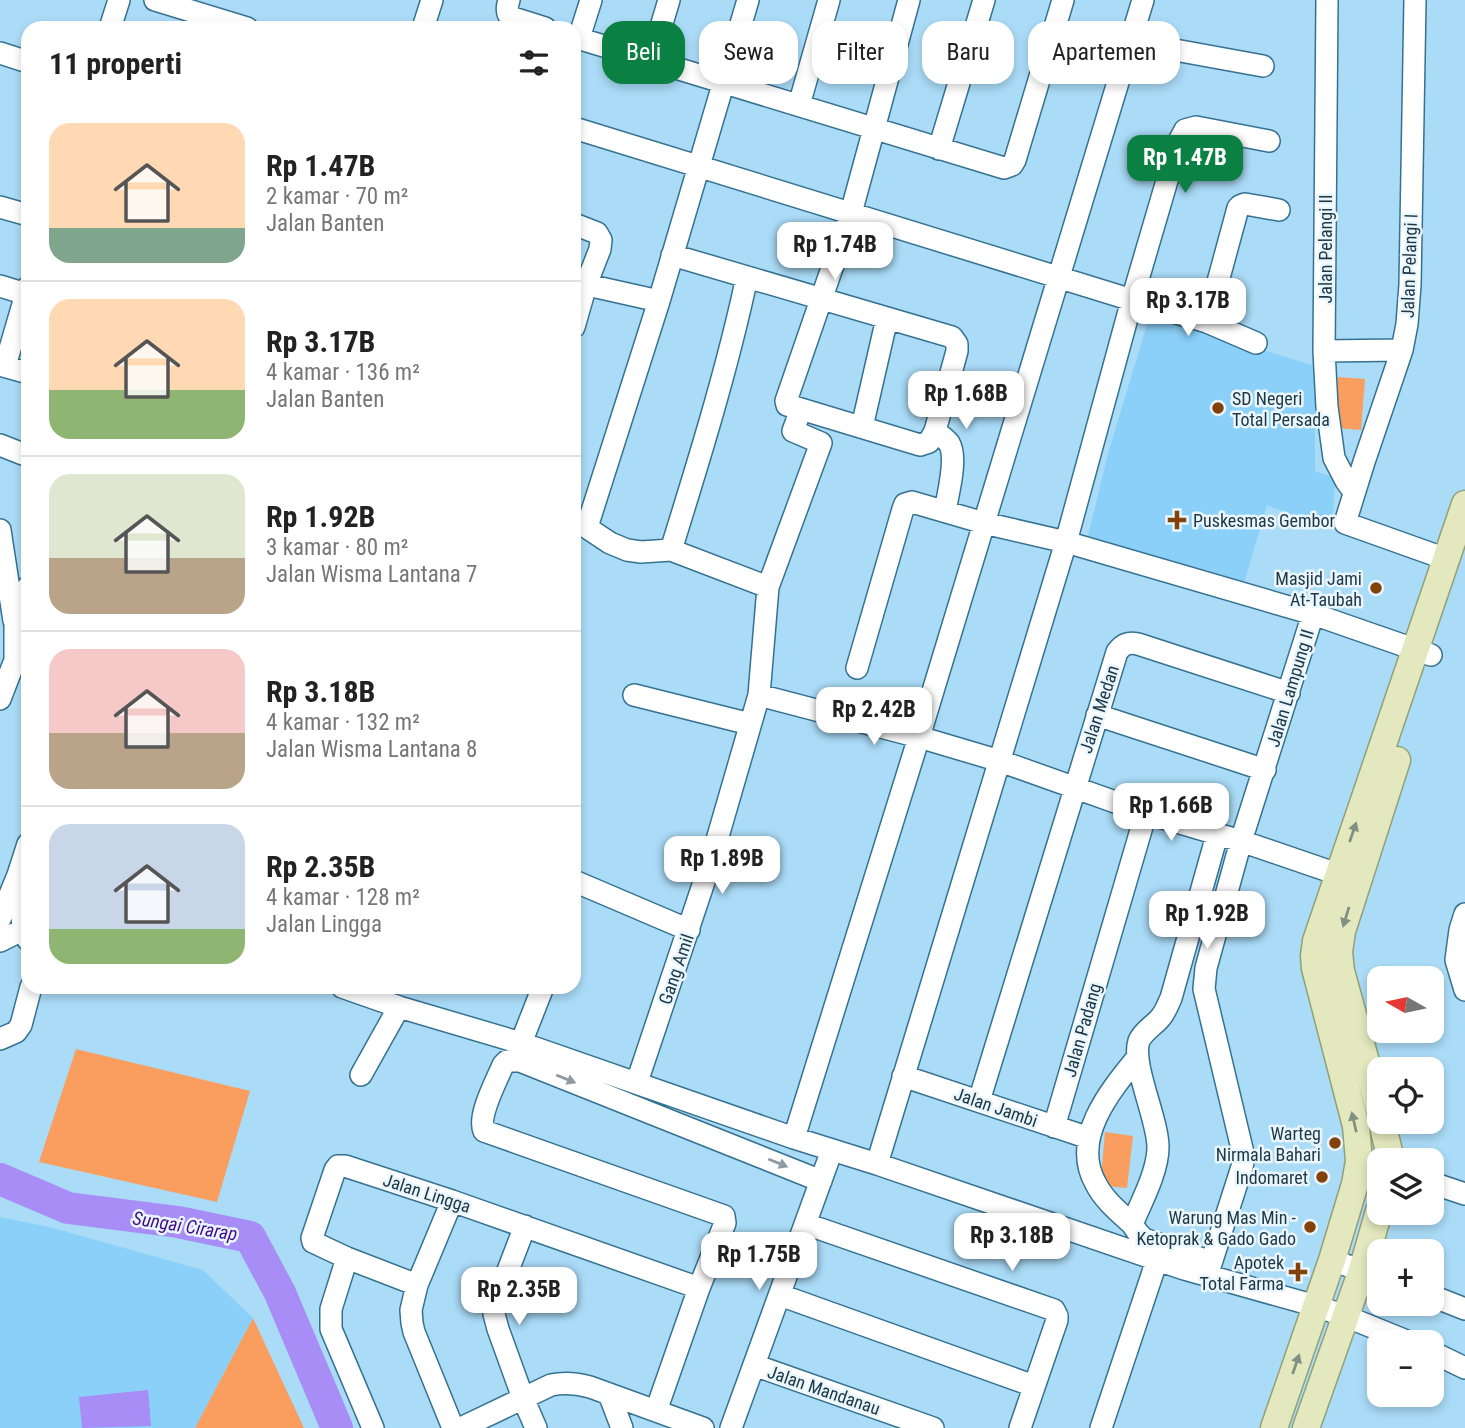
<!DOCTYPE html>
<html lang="id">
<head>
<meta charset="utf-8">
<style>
	body { margin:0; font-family:"Roboto Condensed",sans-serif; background:#f2f2f2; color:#222; height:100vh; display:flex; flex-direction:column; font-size:26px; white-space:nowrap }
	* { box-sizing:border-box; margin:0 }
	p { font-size:23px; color:#767676 }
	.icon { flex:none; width:38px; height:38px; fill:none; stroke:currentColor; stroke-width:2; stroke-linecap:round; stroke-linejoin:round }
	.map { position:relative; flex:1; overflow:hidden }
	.sheet { position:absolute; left:21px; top:21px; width:560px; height:973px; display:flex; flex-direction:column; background:#fff; border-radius:21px; box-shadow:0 4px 10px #0003 }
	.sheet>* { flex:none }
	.top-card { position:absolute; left:602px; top:21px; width:665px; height:63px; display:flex; gap:14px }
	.needle { width:46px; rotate:279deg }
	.fabs { position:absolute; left:1367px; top:966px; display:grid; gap:14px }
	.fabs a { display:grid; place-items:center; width:77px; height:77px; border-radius:14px; background:#fff; box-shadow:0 4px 10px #0003; font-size:35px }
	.price { position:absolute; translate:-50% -60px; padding:0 16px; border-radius:14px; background:#fff; color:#222; font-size:23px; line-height:46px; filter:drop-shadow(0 2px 4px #0008) }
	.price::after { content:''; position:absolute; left:50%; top:42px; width:21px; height:16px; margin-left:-10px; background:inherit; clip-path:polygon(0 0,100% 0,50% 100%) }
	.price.selected { background:#0b8043; color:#fff }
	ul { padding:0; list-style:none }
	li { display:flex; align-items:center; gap:21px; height:175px; padding:0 28px }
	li+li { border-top:2px solid #e0e0e0 }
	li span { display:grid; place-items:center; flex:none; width:196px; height:140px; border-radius:21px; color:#555 }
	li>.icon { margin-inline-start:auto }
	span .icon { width:84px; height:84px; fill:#fffc; stroke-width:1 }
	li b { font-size:30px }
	h2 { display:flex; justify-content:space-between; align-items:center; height:84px; padding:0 28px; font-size:30px }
	.tag { padding:0 24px; border-radius:21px; background:#fff; box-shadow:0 4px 10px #0003; font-size:24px; line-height:63px }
	.tag.selected { background:#0b8043; color:#fff }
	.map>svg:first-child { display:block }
</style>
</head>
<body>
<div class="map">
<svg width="1465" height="1428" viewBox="0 0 1465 1428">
	<rect width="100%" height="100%" fill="#aadbf7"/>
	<!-- built -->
	<path fill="#8ad0f8" d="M1150 315 1315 366V471L1335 478 1332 530 1267 505 1244 583 1088 536 1109 450Z
		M0 1217 49 1227 203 1270 253 1318 195 1428H0Z"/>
	<!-- green -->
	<path fill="#f99e5f" d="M1338 377 1365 379 1361 430 1335 428Z
		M76 1049 250 1091 217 1202 39 1162Z
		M1105 1132 1133 1136 1127 1188 1106 1186 1101 1177Z
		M253 1318 304 1428H195Z"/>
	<!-- water -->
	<path fill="#a78df5" d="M148 1390 151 1426 82 1428 79 1397Z"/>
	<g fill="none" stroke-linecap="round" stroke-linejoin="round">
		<!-- river -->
		<path stroke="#a78df5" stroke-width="32" d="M0 1179 68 1208 178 1222 250 1237 280 1293 337 1428"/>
		<!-- minor casing -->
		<g stroke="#357291" stroke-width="24">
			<path id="minor" d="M155 0 247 28
				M509 0C507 6 506 12 510 17L545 28
				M909 0 851 213 786 401 787 405 791 406 920 445 929 442 935 431
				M1327 0 1324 351 1327 407 1334 458 1346 481 1354 492
				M1415 0 1410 285 1407 324 1402 350 1364 462 1345 523 1446 559
				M110 28 119 0
				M423 28 432 0
				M574 37 1004 168 1012 165 1015 160 1063 0
				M579 38 591 0
				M1131 42 1263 66
				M0 53 28 62
				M651 60 669 0
				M799 105 829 0
				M574 128 1132 300 1207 322 1256 343
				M939 149 984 0
				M0 207 28 215
				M574 224 597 233 601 240 600 249 586 285 574 327
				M672 255 952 337 957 344V351L935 431C940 435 945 438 949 443 958 458 948 493 945 511
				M574 282 659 301
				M0 286 26 294
				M1207 322 1238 208 1240 206 1245 204 1279 210
				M1324 351 1402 350
				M0 365 28 373
				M5 366 28 287
				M862 427 887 318
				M0 445 28 456
				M574 519 610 543 627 550 641 552 671 550 768 587 759 695 710 864 637 1082
				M587 527 659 301 748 0
				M0 530 14 621
				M671 550C699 460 727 370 747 277
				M768 587 821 443 793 431 801 409
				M857 668 903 509 905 504 912 502 984 523 1066 542 1313 614 1431 655
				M634 695 750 724
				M759 695 919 737 1000 761 1146 813 1241 841 1352 879
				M0 699 15 660V626L28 587
				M1097 715 1265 770
				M19 880 23 929 28 940
				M574 881 689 930
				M1465 914 1460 930 1456 960 1465 990
				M0 919 18 875 28 844
				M0 941 28 927
				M342 987 399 1007 521 1043 794 1138 877 1164 1184 1269 1316 1306 1345 1316 1409 1342
				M0 1039 16 1032 21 1025 31 987
				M521 1043 543 987
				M361 1075 399 1007
				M903 1076 1089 1138
				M979 1101 1117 652C1123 644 1128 642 1138 644L1289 693
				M1054 1127 1146 813
				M794 1138 919 737 1143 0
				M1359 1161 1379 1166
				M877 1164 1066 542 1132 300 1178 143 1185 130 1196 127 1269 141
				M1432 1183 1465 1194
				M452 1201 417 1285 411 1310 412 1323 414 1332 453 1428
				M806 1224 1054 1310 1057 1316V1320L1020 1428
				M1132 1224C1119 1212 1104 1200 1096 1184 1070 1139 1110 1091 1137 1058
				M525 1226 497 1299 494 1314 498 1329 523 1398 536 1428
				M347 1258 331 1309V1329L373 1428
				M1332 1260 1379 1277
				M1211 1262 1144 1239 1138 1233 1132 1224C1142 1201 1158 1171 1158 1147 1158 1119 1131 1064 1139 1041 1143 1031 1155 1025 1161 1017 1166 1011 1168 1004 1171 998L1217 835
				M1207 1276 1242 1167 1244 1157 1204 989 1206 968 1241 841 1313 614
				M417 1285 347 1258 313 1242 312 1238 335 1170 338 1166H345L452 1201 699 1288
				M780 1295 1034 1386
				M1432 1296 1465 1309
				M1432 1352 1465 1368
				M754 1365 933 1428
				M609 1394 622 1428
				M656 1411 699 1288 725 1223 724 1216 484 1131C477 1116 497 1080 503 1065L507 1061H520L821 1181
				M461 1428 551 1385C565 1382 576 1383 590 1387L703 1428
				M731 1428 832 1150
				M1101 1428 1157 1260"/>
		</g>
		<!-- major casing -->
		<g stroke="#92a077" stroke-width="29">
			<path id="major" d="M1379 1109 1341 971 1339 952 1342 931 1397 760
				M1382 1122 1391 1160
				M1274 1428 1332 1260 1355 1184 1359 1161 1356 1126 1315 968 1314 956 1316 941 1465 504
				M1306 1428 1362 1270 1379 1211"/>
		</g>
		<!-- minor -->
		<use href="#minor" stroke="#fff" stroke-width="21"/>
		<!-- major -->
		<use href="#major" stroke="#e3e8be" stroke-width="26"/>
	</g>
	<!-- one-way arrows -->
	<defs><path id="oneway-solid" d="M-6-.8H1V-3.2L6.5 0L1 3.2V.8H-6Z" transform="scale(1.75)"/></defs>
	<g fill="#809082">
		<use href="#oneway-solid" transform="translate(1353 832) rotate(-71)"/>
		<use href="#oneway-solid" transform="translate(1346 917) rotate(107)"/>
		<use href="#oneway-solid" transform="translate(1354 1122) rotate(-103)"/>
		<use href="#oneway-solid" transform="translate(1296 1364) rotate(-71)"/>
	</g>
	<g fill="#8e9ba2">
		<use href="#oneway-solid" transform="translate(566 1079) rotate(22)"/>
		<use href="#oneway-solid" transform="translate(778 1163) rotate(22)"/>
	</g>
	<!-- markers -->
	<g fill="#82420a" stroke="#eaf6fd" stroke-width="2.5">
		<circle cx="1218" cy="408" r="7"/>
		<path d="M1173.5 509.5h7v7h7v7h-7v7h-7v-7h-7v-7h7z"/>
		<circle cx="1376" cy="588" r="7"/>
		<circle cx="1335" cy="1143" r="7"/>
		<circle cx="1322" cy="1177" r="7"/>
		<circle cx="1310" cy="1227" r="7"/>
		<path d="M1294.5 1261.5h7v7h7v7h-7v7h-7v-7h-7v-7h7z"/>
	</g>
	<g text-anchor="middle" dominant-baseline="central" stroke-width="5" stroke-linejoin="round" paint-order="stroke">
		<!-- street labels -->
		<g font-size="18" fill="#1e3745" stroke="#eaf6fd">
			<text transform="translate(1325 249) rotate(-90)">Jalan Pelangi II</text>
			<text transform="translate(1409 266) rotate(-88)">Jalan Pelangi I</text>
			<text transform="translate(1290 688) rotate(-73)">Jalan Lampung II</text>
			<text transform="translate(1099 709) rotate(-72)">Jalan Medan</text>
			<text transform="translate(676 969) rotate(-71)">Gang Amil</text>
			<text transform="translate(1082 1030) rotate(-74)">Jalan Padang</text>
			<text transform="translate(996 1107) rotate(19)">Jalan Jambi</text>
			<text transform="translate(427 1193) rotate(18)">Jalan Lingga</text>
			<text transform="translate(824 1390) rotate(19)">Jalan Mandanau</text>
		</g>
		<!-- poi labels -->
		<g font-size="18" fill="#1e3745" stroke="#eaf6fd" text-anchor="end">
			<text x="1232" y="398" text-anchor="start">SD Negeri<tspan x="1232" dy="21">Total Persada</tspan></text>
			<text x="1193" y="520" text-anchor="start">Puskesmas Gembor</text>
			<text x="1362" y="578">Masjid Jami<tspan x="1362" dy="21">At-Taubah</tspan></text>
			<text x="1321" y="1133">Warteg<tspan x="1321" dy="21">Nirmala Bahari</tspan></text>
			<text x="1308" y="1177">Indomaret</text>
			<text x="1296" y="1217">Warung Mas Min -<tspan x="1296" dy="21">Ketoprak &amp; Gado Gado</tspan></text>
			<text x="1284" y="1262">Apotek<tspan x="1284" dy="21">Total Farma</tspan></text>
		</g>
		<!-- water labels -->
		<g font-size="19" font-style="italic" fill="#450e8c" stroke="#eaf6fd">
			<text transform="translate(185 1226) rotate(9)">Sungai Cirarap</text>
		</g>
	</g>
</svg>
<div class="fabs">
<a><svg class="needle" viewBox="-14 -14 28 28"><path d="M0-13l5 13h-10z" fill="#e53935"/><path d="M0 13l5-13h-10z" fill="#767676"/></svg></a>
<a><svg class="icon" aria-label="locate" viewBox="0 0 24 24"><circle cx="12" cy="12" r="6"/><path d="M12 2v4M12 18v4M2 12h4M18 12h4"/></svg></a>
<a><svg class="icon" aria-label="layers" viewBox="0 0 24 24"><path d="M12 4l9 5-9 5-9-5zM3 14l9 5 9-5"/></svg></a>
<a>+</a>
<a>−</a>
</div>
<b class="price selected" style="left:1185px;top:195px">Rp 1.47B</b>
<b class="price" style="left:835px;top:282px">Rp 1.74B</b>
<b class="price" style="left:1188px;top:338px">Rp 3.17B</b>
<b class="price" style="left:966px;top:431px">Rp 1.68B</b>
<b class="price" style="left:874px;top:747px">Rp 2.42B</b>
<b class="price" style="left:1171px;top:843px">Rp 1.66B</b>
<b class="price" style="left:722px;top:896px">Rp 1.89B</b>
<b class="price" style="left:1207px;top:951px">Rp 1.92B</b>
<b class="price" style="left:1012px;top:1273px">Rp 3.18B</b>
<b class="price" style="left:759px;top:1292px">Rp 1.75B</b>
<b class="price" style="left:519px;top:1327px">Rp 2.35B</b>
<div class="top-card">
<a class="tag selected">Beli</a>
<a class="tag">Sewa</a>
<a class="tag">Filter</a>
<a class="tag">Baru</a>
<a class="tag">Apartemen</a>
</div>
<section class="sheet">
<h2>11 properti<svg class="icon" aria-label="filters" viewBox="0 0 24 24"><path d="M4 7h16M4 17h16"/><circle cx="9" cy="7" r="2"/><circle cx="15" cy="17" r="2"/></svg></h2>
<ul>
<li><span style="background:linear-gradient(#ffd9b3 75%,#7fa58c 0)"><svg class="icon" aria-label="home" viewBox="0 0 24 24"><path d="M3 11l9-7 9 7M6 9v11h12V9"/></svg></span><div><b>Rp 1.47B</b><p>2 kamar · 70 m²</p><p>Jalan Banten</p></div></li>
<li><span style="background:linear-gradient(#ffd9b3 65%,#8fb573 0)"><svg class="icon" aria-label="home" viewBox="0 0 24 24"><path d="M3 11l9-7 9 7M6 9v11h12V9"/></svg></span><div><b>Rp 3.17B</b><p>4 kamar · 136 m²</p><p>Jalan Banten</p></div></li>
<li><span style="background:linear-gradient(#dfe7d0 60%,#b9a48a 0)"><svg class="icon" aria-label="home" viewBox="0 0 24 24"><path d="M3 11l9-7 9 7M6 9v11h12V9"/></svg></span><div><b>Rp 1.92B</b><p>3 kamar · 80 m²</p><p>Jalan Wisma Lantana 7</p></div></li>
<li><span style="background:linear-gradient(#f6c9c9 60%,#b9a48a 0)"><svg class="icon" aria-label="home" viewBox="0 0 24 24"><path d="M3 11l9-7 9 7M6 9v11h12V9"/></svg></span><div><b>Rp 3.18B</b><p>4 kamar · 132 m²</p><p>Jalan Wisma Lantana 8</p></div></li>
<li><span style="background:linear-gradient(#c9d6e8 75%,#8fb573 0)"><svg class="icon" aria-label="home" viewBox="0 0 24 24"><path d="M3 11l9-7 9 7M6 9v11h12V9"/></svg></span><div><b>Rp 2.35B</b><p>4 kamar · 128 m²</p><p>Jalan Lingga</p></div></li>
</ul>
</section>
</div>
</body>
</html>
